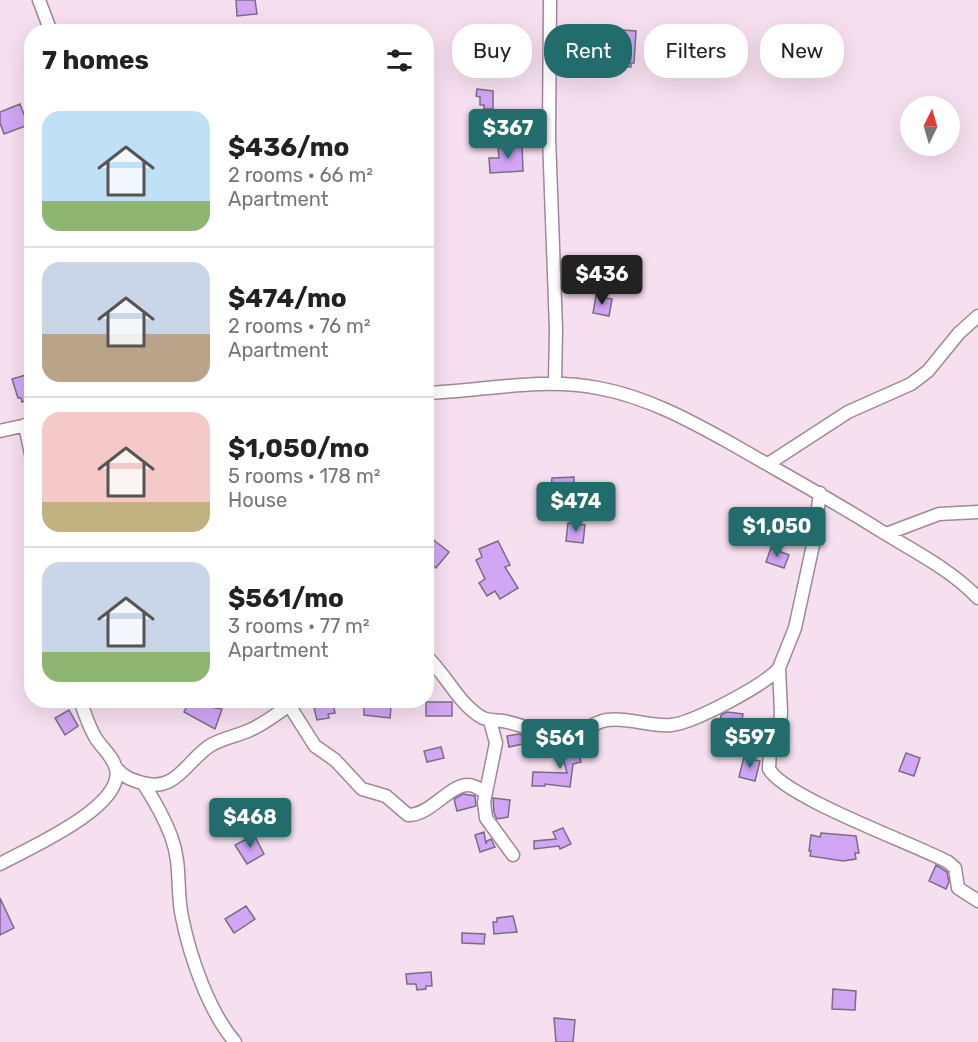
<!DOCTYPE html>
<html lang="en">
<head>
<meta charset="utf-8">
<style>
	body { margin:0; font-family:Rubik,sans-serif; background:#f2f2f2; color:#222; height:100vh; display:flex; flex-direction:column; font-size:22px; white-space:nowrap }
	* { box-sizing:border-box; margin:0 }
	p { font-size:20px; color:#767676 }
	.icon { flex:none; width:33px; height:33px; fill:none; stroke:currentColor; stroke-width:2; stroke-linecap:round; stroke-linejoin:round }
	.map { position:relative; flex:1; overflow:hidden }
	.side { position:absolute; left:24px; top:24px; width:410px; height:684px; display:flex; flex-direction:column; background:#fff; border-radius:24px; box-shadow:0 6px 24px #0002 }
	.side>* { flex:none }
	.banner { position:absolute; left:452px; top:24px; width:436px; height:54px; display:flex; gap:12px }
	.needle { width:39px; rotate:5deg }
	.buttons { position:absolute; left:900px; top:96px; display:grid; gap:12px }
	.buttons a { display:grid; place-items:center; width:60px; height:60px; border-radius:50%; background:#fff; box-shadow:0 6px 24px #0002; font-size:30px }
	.price { position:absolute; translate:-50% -51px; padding:0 14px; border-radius:6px; background:#226d6c; color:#fff; font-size:20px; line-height:39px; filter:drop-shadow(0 2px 3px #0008) }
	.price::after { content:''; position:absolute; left:50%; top:36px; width:18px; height:14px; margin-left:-9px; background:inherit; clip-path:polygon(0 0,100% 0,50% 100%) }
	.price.selected { background:#222; color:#fff }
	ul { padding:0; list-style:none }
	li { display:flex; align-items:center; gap:18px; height:150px; padding:0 18px }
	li+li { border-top:2px solid #e0e0e0 }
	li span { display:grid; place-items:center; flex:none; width:168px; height:120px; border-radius:18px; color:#555 }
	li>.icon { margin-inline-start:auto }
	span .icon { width:72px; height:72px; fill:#fffc; stroke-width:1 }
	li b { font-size:26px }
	h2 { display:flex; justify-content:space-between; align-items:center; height:72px; padding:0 18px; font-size:26px }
	.tag { padding:0 21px; border-radius:24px; background:#fff; box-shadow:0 6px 24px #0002; font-size:21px; line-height:54px }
	.tag.selected { background:#226d6c; color:#fff }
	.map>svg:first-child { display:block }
</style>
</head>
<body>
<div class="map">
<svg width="978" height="1042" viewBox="0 0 978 1042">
	<rect width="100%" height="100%" fill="#f6dfef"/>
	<!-- building -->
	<path fill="#d1a6f5" stroke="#786e82" stroke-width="1.5" d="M236 0H255L257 14 237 16Z
		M610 29 636 31 634 63H631V67L612 66V61H607Z
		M575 35 590 36 589 57H584V62L573 61 574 56H569L570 37H575Z
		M477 89 493 91V109H484V105H480V97L476 96Z
		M20 104 28 125 4 134 0 123V112Z
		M522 144 523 171 490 173 489 158H499L498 146Z
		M596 296 612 299 609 316 593 313Z
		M26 375 32 399 22 402 21 398H18L12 379Z
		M574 477V493L569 494V502L550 503 552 478Z
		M568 523 585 525 583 543 566 541Z
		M426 534 449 552 436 568 431 563 426 570Z
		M498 541 510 565 505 567 518 588 500 599 495 591 487 596 479 583 485 579 476 560 482 557 479 549Z
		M771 548 789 555 784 568 766 562Z
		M190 700H209L204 706 222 709 215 729 184 712Z
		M364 700H382V706L391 707 390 718 364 715Z
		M426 702H452V716H426Z
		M333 703 335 713 328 714 329 718 317 720 314 708Z
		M69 710 78 726 65 735 55 718Z
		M727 712 743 714 739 739 724 736 725 730 719 729 721 715Z
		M519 734 525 736 527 743 509 747 507 736Z
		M576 743 581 762 573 764 570 787 545 784V786H532L533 772 567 773 561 749H564L563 745Z
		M441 747 444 758 427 762 424 751Z
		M906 753 920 758 914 776 899 771Z
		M744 757 760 761 755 781 739 777Z
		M463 794 475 796 476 806 457 811 454 799Z
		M493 798 510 800 508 817 497 819 494 813Z
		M563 828 571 844 560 849 559 846 534 849V841L556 839 553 832Z
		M484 832 486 844 487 841 491 839 495 847 480 852 475 835Z
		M821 833 856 836 859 853H855L856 859 843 861 810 856 811 851H809L811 835 820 837Z
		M254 835 264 854 247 864 235 845Z
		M936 865 947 872 949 882 946 889 929 881Z
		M0 898 14 928 0 935Z
		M246 906 255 919 234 933 225 919Z
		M513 916 517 932 494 934 493 922H497V918Z
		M462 933 485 934 484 944 462 943Z
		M431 972 432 986H426V989L417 990 416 984H407L406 974Z
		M833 989 856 991 855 1010 832 1009Z
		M554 1018 575 1020 573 1042H556Z"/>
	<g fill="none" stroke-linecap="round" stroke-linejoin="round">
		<!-- minor casing -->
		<g stroke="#9d8997" stroke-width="15">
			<path id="minor" d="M39 0 51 32
				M550 0 549 137 556 329 555 383
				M426 393C483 391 541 377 598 388 647 397 689 420 732 444 782 473 832 500 881 531 915 552 950 569 978 598
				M25 425 32 459
				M0 431 31 424
				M768 464 848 412 911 384 928 371 959 333 978 316
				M820 493 813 545 795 628 779 668 781 712 780 725 770 748 769 769C784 797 914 844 948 862L955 868 958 888 978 901
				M886 534 939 514 978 512
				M426 656C446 674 457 702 481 717 488 721 495 720 503 721 521 724 553 739 570 736 583 733 593 722 607 720 629 717 650 727 671 725 693 723 765 685 779 668
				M289 705 315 746 335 760 362 789 386 796 408 815C431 815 449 785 468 785 475 785 481 790 486 793
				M490 721 496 743 484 802 486 818 513 855
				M116 768C124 777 131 780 143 783 176 793 188 759 211 745 223 738 237 736 250 730 266 723 281 711 296 700
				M143 783C154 800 164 817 171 836 182 865 176 889 182 917 190 957 209 1012 235 1042
				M0 864C27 849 125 807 116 769 113 755 100 747 94 735 88 724 84 712 80 700"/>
		</g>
		<!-- minor -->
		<use href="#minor" stroke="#fff" stroke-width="12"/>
	</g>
</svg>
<div class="buttons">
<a><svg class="needle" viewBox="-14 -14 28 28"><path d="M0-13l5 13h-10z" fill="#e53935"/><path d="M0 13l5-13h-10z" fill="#767676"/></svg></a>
</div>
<b class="price" style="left:508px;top:160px">$367</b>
<b class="price selected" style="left:602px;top:306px">$436</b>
<b class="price" style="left:576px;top:533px">$474</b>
<b class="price" style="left:777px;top:558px">$1,050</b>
<b class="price" style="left:750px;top:769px">$597</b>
<b class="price" style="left:560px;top:770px">$561</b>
<b class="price" style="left:250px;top:849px">$468</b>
<div class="banner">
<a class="tag">Buy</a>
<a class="tag selected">Rent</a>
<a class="tag">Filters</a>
<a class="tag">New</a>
</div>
<section class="side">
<h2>7 homes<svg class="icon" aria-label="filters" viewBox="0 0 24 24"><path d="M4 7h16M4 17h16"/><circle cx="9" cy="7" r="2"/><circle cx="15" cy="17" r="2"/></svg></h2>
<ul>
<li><span style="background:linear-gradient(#bfe0f5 75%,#8fb573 0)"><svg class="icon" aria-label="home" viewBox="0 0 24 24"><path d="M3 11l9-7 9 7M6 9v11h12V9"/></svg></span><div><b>$436/mo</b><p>2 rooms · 66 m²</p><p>Apartment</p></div></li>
<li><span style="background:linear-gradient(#c9d6e8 60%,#b9a48a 0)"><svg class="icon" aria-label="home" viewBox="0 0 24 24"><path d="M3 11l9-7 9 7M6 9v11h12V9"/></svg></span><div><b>$474/mo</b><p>2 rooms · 76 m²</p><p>Apartment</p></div></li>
<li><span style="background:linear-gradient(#f6c9c9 75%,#c2b280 0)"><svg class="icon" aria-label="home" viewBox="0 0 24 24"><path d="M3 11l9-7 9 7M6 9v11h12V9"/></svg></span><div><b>$1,050/mo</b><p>5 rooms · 178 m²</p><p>House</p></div></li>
<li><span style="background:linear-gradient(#c9d6e8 75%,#8fb573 0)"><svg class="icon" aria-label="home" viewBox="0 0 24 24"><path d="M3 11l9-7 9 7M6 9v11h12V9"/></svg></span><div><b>$561/mo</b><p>3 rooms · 77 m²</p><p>Apartment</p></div></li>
</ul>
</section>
</div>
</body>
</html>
